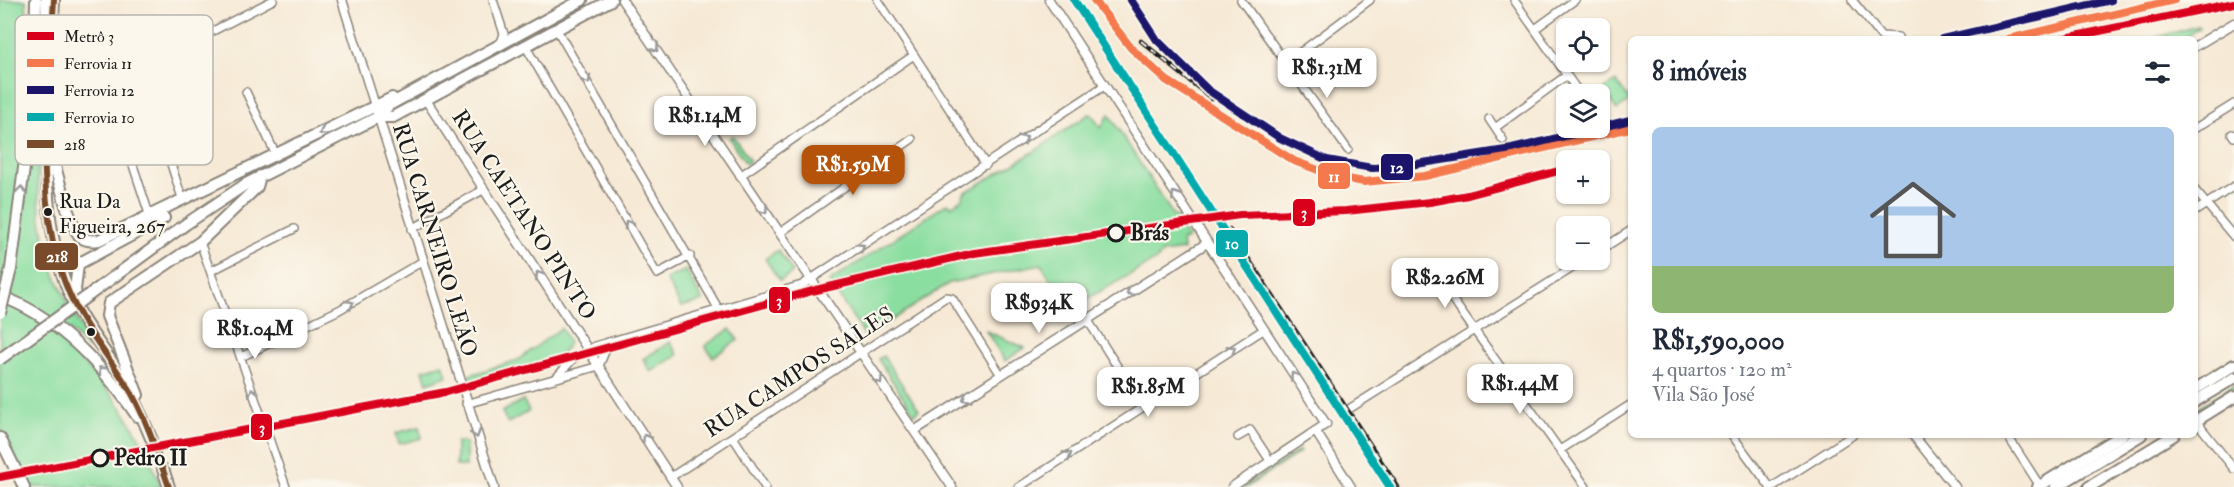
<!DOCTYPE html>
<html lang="pt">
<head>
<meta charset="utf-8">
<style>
	body { margin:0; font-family:"IM FELL Double Pica",serif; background:#f6f6f7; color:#1f2937; height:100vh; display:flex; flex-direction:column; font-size:22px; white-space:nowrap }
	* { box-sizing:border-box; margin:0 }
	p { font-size:20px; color:#747a83 }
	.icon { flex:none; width:33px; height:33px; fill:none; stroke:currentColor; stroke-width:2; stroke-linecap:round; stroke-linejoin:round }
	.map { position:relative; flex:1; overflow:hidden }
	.panel { position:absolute; left:1628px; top:36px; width:570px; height:402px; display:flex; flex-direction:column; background:#fff; border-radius:9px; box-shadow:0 2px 4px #0004 }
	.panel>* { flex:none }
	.controls { position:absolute; left:1556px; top:18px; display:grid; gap:12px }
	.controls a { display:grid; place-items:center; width:54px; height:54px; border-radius:9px; background:#fff; box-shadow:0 2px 4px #0004; font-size:30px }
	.price { position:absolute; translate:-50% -51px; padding:0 14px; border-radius:12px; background:#fff; color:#222; font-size:20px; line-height:39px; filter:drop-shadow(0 2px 3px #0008) }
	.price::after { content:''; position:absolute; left:50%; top:36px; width:18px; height:14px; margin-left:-9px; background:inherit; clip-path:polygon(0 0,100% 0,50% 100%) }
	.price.selected { background:#b45309; color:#fff }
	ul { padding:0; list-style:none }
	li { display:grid; align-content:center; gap:12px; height:318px; padding:0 24px }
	li span { display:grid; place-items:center; height:186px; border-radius:9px; color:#555 }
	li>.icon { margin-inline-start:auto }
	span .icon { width:108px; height:108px; fill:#fffc; stroke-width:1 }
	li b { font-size:26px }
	h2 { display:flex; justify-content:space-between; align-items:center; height:72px; padding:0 24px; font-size:26px }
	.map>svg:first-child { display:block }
</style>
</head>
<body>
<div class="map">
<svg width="2234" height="487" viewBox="0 0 2234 487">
	<rect width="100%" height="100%" fill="#fbf7ec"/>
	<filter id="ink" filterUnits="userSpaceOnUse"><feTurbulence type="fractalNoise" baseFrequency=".0167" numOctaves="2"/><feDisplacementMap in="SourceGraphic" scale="12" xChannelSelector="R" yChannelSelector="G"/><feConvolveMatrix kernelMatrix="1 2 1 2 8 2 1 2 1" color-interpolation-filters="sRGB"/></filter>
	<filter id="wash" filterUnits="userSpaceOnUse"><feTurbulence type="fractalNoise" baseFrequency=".008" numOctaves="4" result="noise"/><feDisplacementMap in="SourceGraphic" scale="24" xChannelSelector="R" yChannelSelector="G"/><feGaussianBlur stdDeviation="1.35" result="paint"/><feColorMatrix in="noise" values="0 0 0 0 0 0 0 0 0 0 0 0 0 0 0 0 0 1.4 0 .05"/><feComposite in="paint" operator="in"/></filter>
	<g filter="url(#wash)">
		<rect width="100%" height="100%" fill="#f6e9d5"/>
		<!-- green -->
		<path fill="#8adea0" stroke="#537d5e" stroke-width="1.5" d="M0 0H26L28 37 25 88 42 90C37 148 33 208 51 264 61 293 77 319 91 346L88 348 70 330 60 339C111 391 136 418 161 487H31L0 427Z
			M2198 26 2199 28 2182 39H2150Z
			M1616 81 1630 101 1617 110 1603 90Z
			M1089 114 1092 115 1101 128 1109 114 1174 217H1179L1180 226 1187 237V240H1182L1183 250 1162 253 1158 259 1081 302 1073 316 1041 264 949 283 866 337 829 282 948 203 951 206 963 198 964 193 1032 153Z
			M733 136 750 161 746 164 729 138Z
			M778 250 793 272 780 281 765 259Z
			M686 270 703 301 681 307 666 279Z
			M561 328 569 343 558 359 469 382 467 376 518 360Z
			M730 329 738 340 713 357 705 346Z
			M986 331 1025 348 1005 361Z
			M670 342 678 355 651 372 643 359Z
			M883 356 919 410 914 414 878 359Z
			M443 364 447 376 427 383 423 370Z
			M2234 385V389L2203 409 2200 406Z
			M523 400 529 411 508 423 502 412Z
			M419 427 422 438 399 444 396 433Z
			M456 442 466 443V466H456Z
			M1299 450 1300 452 1247 487H1243Z"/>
	</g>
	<g filter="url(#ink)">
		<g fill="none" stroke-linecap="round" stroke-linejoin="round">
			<!-- primary-tunnel -->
			<path stroke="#d5cab9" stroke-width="10" stroke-dasharray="10 5" stroke-linecap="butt" d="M151 438 163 469"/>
			<!-- minor casing -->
			<g stroke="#898278" stroke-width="10">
				<path id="minor" d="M493 0 504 34 500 45
					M878 0 986 165
					M1241 0 1348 150
					M1514 0 1580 94
					M1852 0 1881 36 1898 37
					M1535 29 1575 0
					M557 30 718 308
					M526 47 657 274 690 256
					M1286 63 1370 0
					M140 69 183 201
					M107 86 150 217
					M246 92 276 155
					M49 116 273 0
					M1489 119 1503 140
					M159 126 177 119 170 97
					M1495 128 1567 75
					M2194 129 2234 104
					M2232 134 2234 137
					M740 176 914 55
					M2194 189 2234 237
					M2194 212 2234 186
					M412 229 483 190
					M780 233 912 139
					M200 242 286 487
					M1599 251 1630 231
					M211 271 294 229
					M1435 275 1586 487
					M1087 319 1143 407
					M241 357 339 310 423 261
					M555 379 573 359 595 346 802 285 1104 86
					M466 404 599 366 609 342
					M1349 409 1585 260
					M2196 421 2234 469
					M1732 435 1770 487
					M2007 435 2040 486
					M733 437 765 487
					M1238 437 1250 430 1271 462
					M1560 450 1630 405
					M671 477 946 297 952 298 1001 375
					M1019 487 1263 330
					M1772 487 1853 435"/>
			</g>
			<!-- tertiary casing -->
			<g stroke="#898278" stroke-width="11">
				<path id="tertiary" d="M342 0 494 487
					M622 0 952 487
					M1049 0 1326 424 1232 487
					M2194 47 2234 23
					M426 100 677 487
					M914 431 1207 243
					M1316 432 1351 487
					M1913 435 1955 487"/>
			</g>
			<!-- primary casing -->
			<g stroke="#898278" stroke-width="14">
				<path id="primary" d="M46 0 47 29
					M54 0C50 92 33 204 68 290 81 322 103 347 121 376 133 396 142 416 151 438
					M378 117H393L611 0
					M48 140C53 156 69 229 81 237 86 241 93 241 99 240L392 98
					M11 269 34 90 36 0
					M89 295 186 224 246 184 378 117 389 105 582 0
					M0 296C59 317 103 366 137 416
					M78 303 75 290 78 264 164 218
					M2194 390 2234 365
					M138 395 107 316 109 303 200 242 257 187 260 176
					M163 469 169 487
					M2038 487 2122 435"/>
			</g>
			<!-- trunk casing -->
			<g stroke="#898278" stroke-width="14">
				<path id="trunk" d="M2194 402 2234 378
					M2194 422 2234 397
					M0 438 24 487
					M2056 487 2141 435
					M2089 487 2174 435"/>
			</g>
			<!-- minor -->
			<use href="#minor" stroke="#fff" stroke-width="7"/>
			<!-- tertiary -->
			<use href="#tertiary" stroke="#fff" stroke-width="8"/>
			<!-- primary -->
			<use href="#primary" stroke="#fff" stroke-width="10"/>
			<!-- trunk -->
			<use href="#trunk" stroke="#fff" stroke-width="10"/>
			<!-- rail casing -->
			<g stroke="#1c1c1c" stroke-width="4.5">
				<path id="rail" d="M1141 41 1212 99
					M1229 229 1398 487"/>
			</g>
			<!-- rail -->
			<use href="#rail" stroke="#fbf7ec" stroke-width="2" stroke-dasharray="7" stroke-linecap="butt"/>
			<!-- primary-bridge casing -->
			<g stroke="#898278" stroke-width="14" stroke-linecap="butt">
				<path id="primary-bridge" d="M0 313 11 269
					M0 359 89 295"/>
			</g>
			<!-- primary-bridge -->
			<use href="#primary-bridge" stroke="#fff" stroke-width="10"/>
			<!-- bus-1 casing -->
			<g stroke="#fbf7ec" stroke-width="10">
				<path id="bus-1" d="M54 0C48 95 30 203 69 293 85 330 112 360 132 394 148 423 158 456 169 487"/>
			</g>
			<!-- bus-1 -->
			<use href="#bus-1" stroke="#7a4b2a" stroke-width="6"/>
			<!-- rail-1 casing -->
			<g stroke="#fbf7ec" stroke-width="12">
				<path id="rail-1" d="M1094 0 1131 48 1166 80 1294 161 1337 177 1364 182 1425 176 1630 128
					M2008 39 2174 0"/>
			</g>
			<!-- rail-2 casing -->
			<g stroke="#fbf7ec" stroke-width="12">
				<path id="rail-2" d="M1131 0 1157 40 1208 90 1280 138 1327 160 1372 168 1397 167 1512 149 1630 120
					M1942 39 2111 0"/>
			</g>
			<!-- rail-3 casing -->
			<g stroke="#fbf7ec" stroke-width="12">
				<path id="rail-3" d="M1074 0 1390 487"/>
			</g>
			<!-- rail-1 -->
			<use href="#rail-1" stroke="#f47a4d" stroke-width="8"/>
			<!-- rail-2 -->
			<use href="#rail-2" stroke="#1c146b" stroke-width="8"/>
			<!-- rail-3 -->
			<use href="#rail-3" stroke="#06aaad" stroke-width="8"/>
			<!-- metro-1 casing -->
			<g stroke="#fbf7ec" stroke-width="12">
				<path id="metro-1" d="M2061 39 2234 3
					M0 477 446 392 812 291 974 253 1240 215 1346 211 1430 202 1468 195 1566 169"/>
			</g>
			<!-- metro-1 -->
			<use href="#metro-1" stroke="#d9001c" stroke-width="8"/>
		</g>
		<!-- one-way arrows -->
		<defs><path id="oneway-chevron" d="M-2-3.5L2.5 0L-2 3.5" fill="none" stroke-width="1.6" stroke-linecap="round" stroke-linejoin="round" transform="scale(1.5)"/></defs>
		<g stroke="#999">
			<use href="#oneway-chevron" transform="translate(655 48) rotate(56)"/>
			<use href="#oneway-chevron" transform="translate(587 80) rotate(60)"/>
			<use href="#oneway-chevron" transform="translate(323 132) rotate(154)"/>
			<use href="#oneway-chevron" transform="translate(1024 139) rotate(-33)"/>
			<use href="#oneway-chevron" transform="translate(21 190) rotate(-83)"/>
			<use href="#oneway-chevron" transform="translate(1175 195) rotate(-123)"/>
			<use href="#oneway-chevron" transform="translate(764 210) rotate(55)"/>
			<use href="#oneway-chevron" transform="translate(628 224) rotate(-120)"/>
			<use href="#oneway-chevron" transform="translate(861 247) rotate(-33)"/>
			<use href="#oneway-chevron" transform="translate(539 275) rotate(-123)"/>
			<use href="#oneway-chevron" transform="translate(1130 292) rotate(148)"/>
			<use href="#oneway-chevron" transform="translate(350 304) rotate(-30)"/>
			<use href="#oneway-chevron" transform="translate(1232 349) rotate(-33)"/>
			<use href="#oneway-chevron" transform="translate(102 370) rotate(-133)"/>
			<use href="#oneway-chevron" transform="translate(1294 376) rotate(-124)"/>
			<use href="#oneway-chevron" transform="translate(879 380) rotate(56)"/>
			<use href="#oneway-chevron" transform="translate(253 392) rotate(-109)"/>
			<use href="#oneway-chevron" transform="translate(966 398) rotate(147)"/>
			<use href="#oneway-chevron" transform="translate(476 434) rotate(72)"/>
			<use href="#oneway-chevron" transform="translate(646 438) rotate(-123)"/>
			<use href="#oneway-chevron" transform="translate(1068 455) rotate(-33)"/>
		</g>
	</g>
	<!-- markers -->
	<g fill="#1c1c1c" stroke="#fbf7ec" stroke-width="2">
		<circle cx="48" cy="212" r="5"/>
		<circle cx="91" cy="332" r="5"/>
	</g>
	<g fill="#fbf7ec" stroke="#1c1c1c" stroke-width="3">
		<circle cx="1116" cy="233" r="8"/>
		<circle cx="100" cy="458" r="8"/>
	</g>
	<g text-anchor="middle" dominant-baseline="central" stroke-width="4.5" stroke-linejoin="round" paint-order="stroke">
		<!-- bus labels -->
		<g font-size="20" fill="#1c1c1c" stroke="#fbf7ec" text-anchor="start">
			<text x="59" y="201">Rua Da<tspan x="59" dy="25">Figueira, 267</tspan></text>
		</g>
		<!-- street labels -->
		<g font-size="22" fill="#1c1c1c" stroke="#fbf7ec">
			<text transform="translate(524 215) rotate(57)">RUA CAETANO PINTO</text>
			<text transform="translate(435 240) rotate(73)">RUA CARNEIRO LEÃO</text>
			<text transform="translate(799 372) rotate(-33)">RUA CAMPOS SALES</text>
		</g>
		<!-- stop labels -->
		<g font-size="22" font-weight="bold" fill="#1c1c1c" stroke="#fbf7ec" text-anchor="start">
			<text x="1130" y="233">Brás</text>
			<text x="114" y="458">Pedro II</text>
		</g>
	</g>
	<!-- legend -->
	<rect x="15" y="15" width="198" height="150" rx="9" fill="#fbf7ec" stroke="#b8b5ae" stroke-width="1.5"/>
	<rect x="27" y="32" width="27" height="8" fill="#d9001c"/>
	<rect x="27" y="59" width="27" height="8" fill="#f47a4d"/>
	<rect x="27" y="86" width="27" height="8" fill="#1c146b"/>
	<rect x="27" y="113" width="27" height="8" fill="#06aaad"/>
	<rect x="27" y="140" width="27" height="8" fill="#7a4b2a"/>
	<g font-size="16" fill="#1c1c1c">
		<text x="64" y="42">Metrô 3</text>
		<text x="64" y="69">Ferrovia 11</text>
		<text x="64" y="96">Ferrovia 12</text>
		<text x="64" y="123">Ferrovia 10</text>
		<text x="64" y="150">218</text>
	</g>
	<g stroke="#fbf7ec" stroke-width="2">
		<rect x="1380" y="153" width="34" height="28" rx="6" fill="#1c146b"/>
		<rect x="1317" y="162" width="34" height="28" rx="6" fill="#f47a4d"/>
		<rect x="1292" y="198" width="24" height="29" rx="6" fill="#d9001c"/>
		<rect x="1215" y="229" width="34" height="29" rx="6" fill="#06aaad"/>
		<rect x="34" y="242" width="45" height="29" rx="6" fill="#7a4b2a"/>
		<rect x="768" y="286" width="23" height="28" rx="6" fill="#d9001c"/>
		<rect x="250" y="413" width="23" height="28" rx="6" fill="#d9001c"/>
	</g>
	<g font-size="16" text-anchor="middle" font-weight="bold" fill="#fff">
		<text x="1397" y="173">12</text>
		<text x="1334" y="182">11</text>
		<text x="1304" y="218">3</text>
		<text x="1232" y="249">10</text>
		<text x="57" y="262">218</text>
		<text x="779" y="306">3</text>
		<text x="262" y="433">3</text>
	</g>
</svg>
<div class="controls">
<a><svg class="icon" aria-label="locate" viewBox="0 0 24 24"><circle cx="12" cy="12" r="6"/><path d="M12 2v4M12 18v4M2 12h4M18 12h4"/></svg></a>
<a><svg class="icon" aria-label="layers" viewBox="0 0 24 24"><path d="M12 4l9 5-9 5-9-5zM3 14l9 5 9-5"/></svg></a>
<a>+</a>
<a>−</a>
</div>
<b class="price" style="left:1327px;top:99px">R$1.31M</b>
<b class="price" style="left:705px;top:147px">R$1.14M</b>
<b class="price selected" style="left:853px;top:196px">R$1.59M</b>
<b class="price" style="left:1445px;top:309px">R$2.26M</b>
<b class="price" style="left:1039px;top:334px">R$934K</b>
<b class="price" style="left:255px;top:360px">R$1.04M</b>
<b class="price" style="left:1520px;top:415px">R$1.44M</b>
<b class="price" style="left:1148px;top:418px">R$1.85M</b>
<section class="panel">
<h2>8 imóveis<svg class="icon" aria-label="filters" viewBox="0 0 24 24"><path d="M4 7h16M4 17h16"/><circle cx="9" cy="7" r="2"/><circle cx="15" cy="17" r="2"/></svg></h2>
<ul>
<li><span style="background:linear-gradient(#a9c7e8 75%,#8fb573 0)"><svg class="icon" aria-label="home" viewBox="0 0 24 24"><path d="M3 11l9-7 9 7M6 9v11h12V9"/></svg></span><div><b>R$1,590,000</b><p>4 quartos · 120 m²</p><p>Vila São José</p></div></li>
</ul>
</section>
</div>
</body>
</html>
